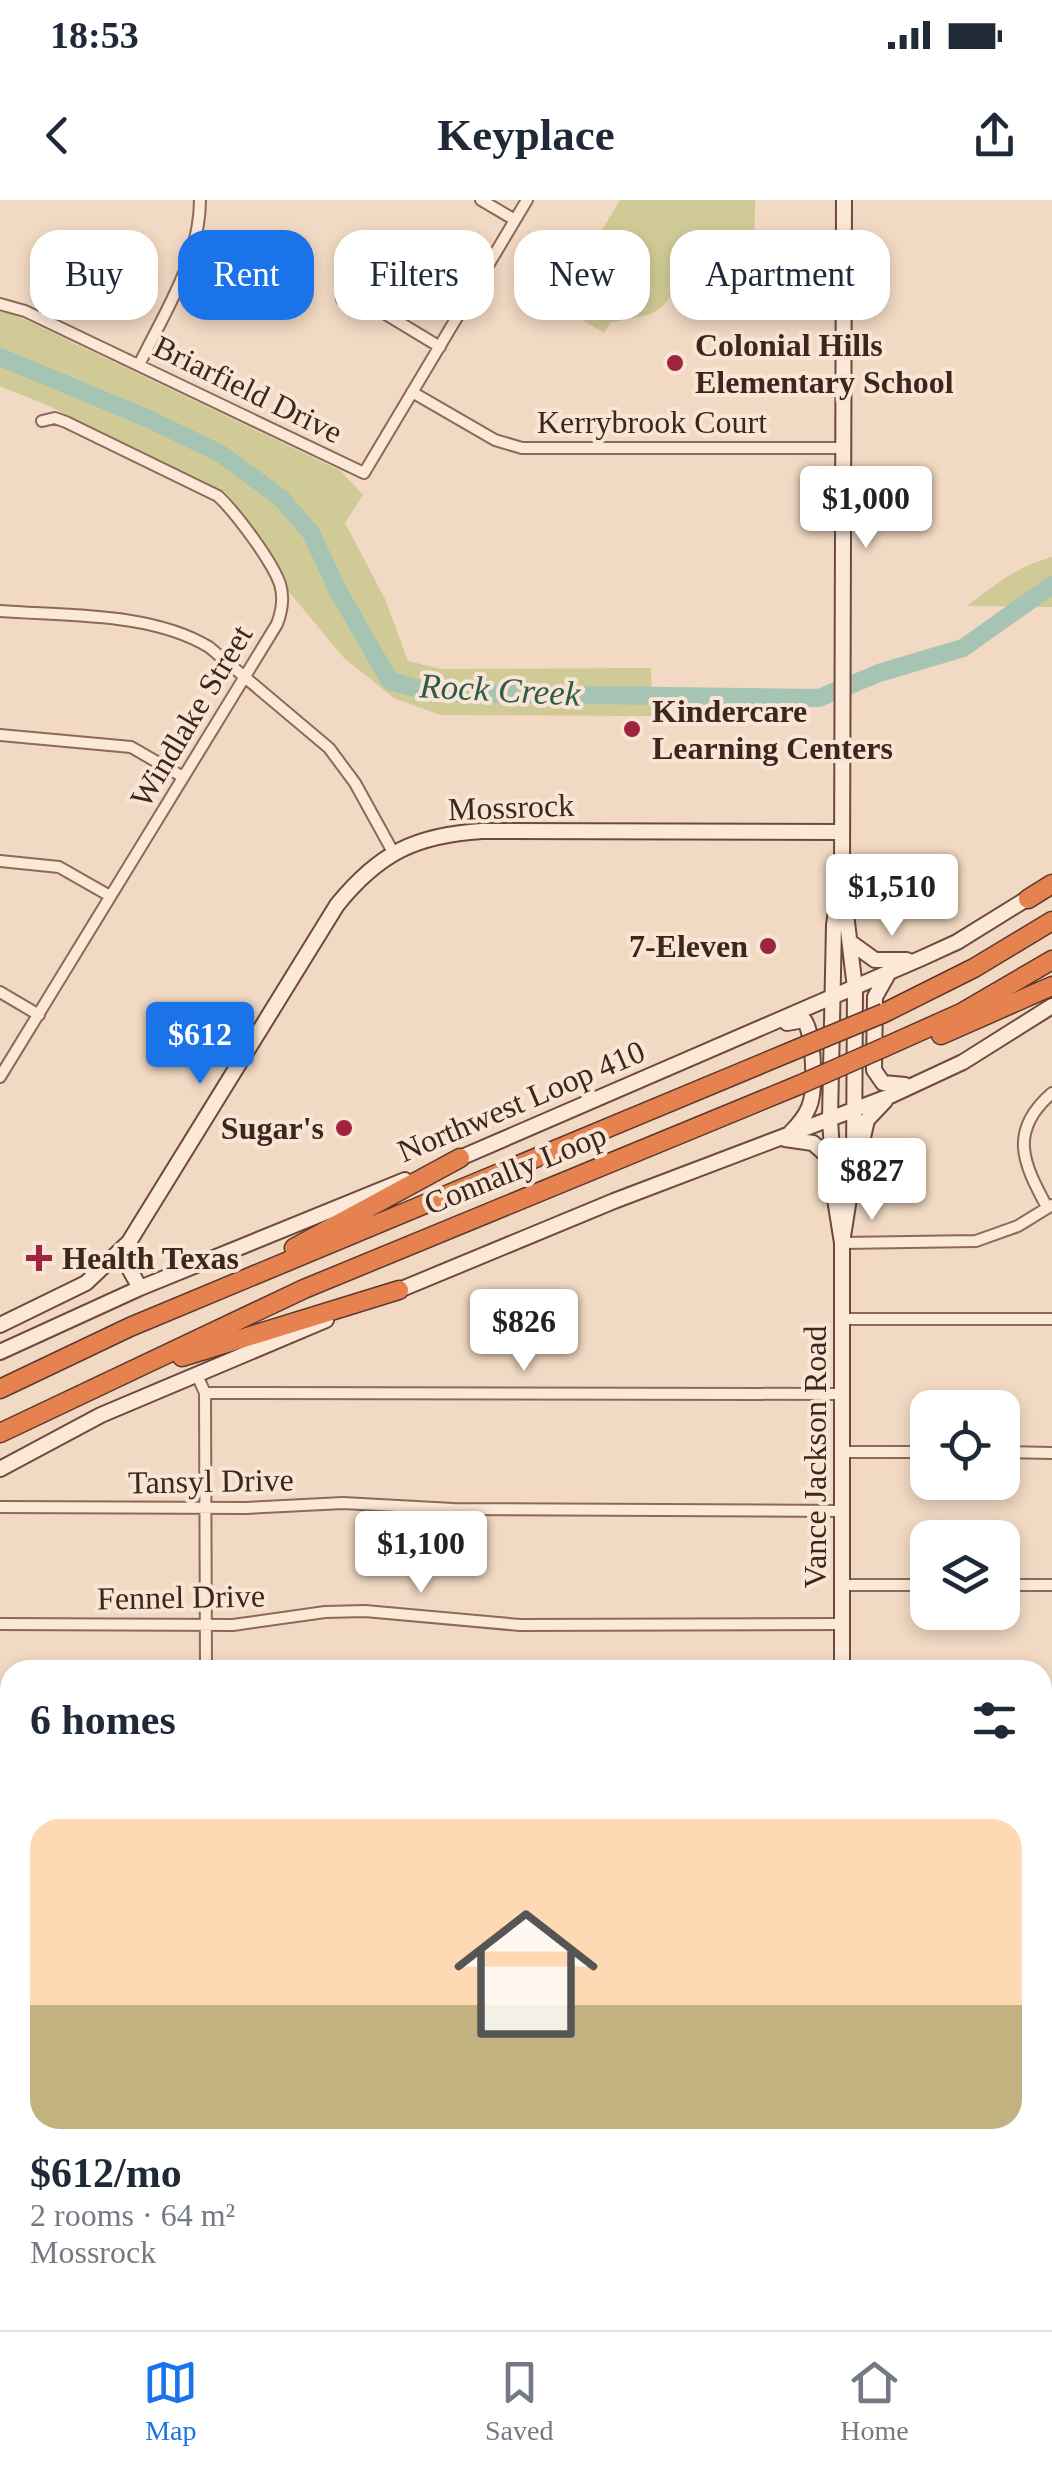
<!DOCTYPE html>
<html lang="en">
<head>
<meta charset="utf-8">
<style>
	body { margin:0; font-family:Georgia,serif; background:#f2f2f3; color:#1f2937; height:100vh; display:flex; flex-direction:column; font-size:38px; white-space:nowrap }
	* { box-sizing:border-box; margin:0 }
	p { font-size:32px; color:#747a83 }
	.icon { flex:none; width:55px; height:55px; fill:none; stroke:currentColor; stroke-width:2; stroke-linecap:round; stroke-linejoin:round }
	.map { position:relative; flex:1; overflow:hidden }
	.sheet { position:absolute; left:0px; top:1460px; width:1052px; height:670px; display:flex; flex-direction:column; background:#fff; border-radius:30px 30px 0 0; box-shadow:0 5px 15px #0003 }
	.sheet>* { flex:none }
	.top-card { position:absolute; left:30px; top:30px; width:992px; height:90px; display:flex; gap:20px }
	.tools { position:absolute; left:910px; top:1190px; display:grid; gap:20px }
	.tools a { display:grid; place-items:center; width:110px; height:110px; border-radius:20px; background:#fff; box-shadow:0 5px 15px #0003; font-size:50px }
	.price { position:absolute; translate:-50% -85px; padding:0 22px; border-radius:10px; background:#fff; color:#222; font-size:32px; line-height:65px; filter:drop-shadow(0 2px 5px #0008) }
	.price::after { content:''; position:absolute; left:50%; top:60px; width:30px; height:22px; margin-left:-15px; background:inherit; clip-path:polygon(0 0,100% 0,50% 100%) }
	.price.on { background:#1a73e8; color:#fff }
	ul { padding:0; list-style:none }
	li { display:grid; align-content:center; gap:20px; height:530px; padding:0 30px }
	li+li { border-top:2px solid #e0e1e3 }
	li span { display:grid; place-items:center; height:310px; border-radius:30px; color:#555 }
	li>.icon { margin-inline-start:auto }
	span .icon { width:180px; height:180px; fill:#fffc; stroke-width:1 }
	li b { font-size:42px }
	h2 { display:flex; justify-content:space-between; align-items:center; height:120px; padding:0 30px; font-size:42px }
	.pill { padding:0 35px; border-radius:30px; background:#fff; box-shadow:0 5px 15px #0003; font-size:35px; line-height:90px }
	.pill.on { background:#1a73e8; color:#fff }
	.status { display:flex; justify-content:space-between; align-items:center; height:70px; padding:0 50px; background:#fff; direction:ltr }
	.status svg { height:28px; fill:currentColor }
	header { display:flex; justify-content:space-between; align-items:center; height:130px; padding:0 30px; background:#fff; font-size:45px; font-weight:700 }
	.dock { display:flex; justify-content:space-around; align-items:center; height:140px; border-top:2px solid #e0e1e3; background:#fff; font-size:28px; color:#747a83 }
	.dock a { display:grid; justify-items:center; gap:5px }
	.dock .on { color:#1a73e8 }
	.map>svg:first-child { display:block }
</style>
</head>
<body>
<div class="status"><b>18:53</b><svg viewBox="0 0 49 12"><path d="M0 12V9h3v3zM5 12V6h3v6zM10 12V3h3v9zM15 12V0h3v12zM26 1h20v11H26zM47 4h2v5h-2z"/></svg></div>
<header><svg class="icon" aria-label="back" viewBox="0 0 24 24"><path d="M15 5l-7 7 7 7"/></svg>Keyplace<svg class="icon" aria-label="share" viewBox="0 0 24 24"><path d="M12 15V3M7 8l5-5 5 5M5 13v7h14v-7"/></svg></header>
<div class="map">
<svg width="1052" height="2130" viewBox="0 0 1052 2130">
	<rect width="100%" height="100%" fill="#f1d9c3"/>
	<!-- green -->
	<path fill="#d0ca96" d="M620 0H755L754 70 826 72 827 95 675 91 662 107 651 114 610 123 604 133 557 105Z
		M0 111 13 114 341 271 363 295 345 323 385 399 408 461 441 469 651 468 652 516 440 515 394 498 344 458 285 387 281 371 251 324 225 292 47 205 0 186Z
		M1052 357V407L967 406C995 384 1018 366 1052 357Z
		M10 1998V2097H0V2001Z"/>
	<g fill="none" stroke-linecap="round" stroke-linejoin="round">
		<!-- river -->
		<path stroke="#a6c4b4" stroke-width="18" d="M0 157 149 219 221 254 281 298 311 333 338 391 390 481 434 493 819 498 879 473 963 448 1052 385"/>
		<!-- street casing -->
		<g stroke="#8d6958" stroke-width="14">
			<path id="street" d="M481 0 515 20
				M342 99 364 101 440 147
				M0 104 25 111 364 273 527 0
				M139 165C164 113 200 59 200 0
				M412 192 495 240 522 248H845
				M0 411C67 416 151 412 209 447L329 548 355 583 393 652
				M0 535 131 547 183 577
				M0 661 59 667 110 696
				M0 792 39 815
				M0 877 277 424C282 411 284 397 280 384 272 361 236 313 218 296L66 222 55 218 42 221
				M1047 1007C1023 963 1008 931 1052 893
				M842 1043 976 1041 1018 1026 1052 1005
				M843 1119H1052
				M197 1175 205 1193 206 1470
				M205 1193 842 1194
				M842 1252H928
				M1002 1252 1052 1253
				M0 1307 246 1308 343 1303 453 1309 842 1311
				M842 1385H928
				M1002 1385H1052
				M0 1424 233 1425 325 1412 365 1411 520 1425 842 1424
				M1042 1517H1052
				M0 1552H10
				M1042 1649H1052
				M0 1678 10 1679
				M1042 1777H1052
				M0 1802H10
				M1042 1900H1052
				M0 1930 10 1932
				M0 1996 10 1992
				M1042 2021H1052
				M0 2104H10
				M373 2120V2130
				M1004 2120 1005 2130"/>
		</g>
		<!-- secondary casing -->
		<g stroke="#6f4a3c" stroke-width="18">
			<path id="secondary" d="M850 742 875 760H907
				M888 774 875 797 874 870 883 883 905 885
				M787 823 804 820C814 833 816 891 809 907 805 917 798 925 791 932
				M785 939 813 943 833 961
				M861 946 867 920 885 901
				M453 961 922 758 957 742 1033 695
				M842 1043 835 999 830 919 834 725 842 670 844 0
				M120 1052 140 1088
				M392 1093 614 1001 890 896 963 862 1052 806
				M0 1125 86 1083 129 1042 337 705C379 653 416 635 482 631L842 632
				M0 1152 140 1088 405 980
				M0 1269 101 1215 326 1120
				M842 1470V1043L854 966 855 788 843 689
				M843 2120V2130"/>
		</g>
		<!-- highway casing -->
		<g stroke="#5a382d" stroke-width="21">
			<path id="highway" d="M1028 699 1052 684
				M884 813 974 768 1052 721
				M941 835 1052 786
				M885 847 961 813 1052 760
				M294 1048 460 958
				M182 1157 399 1090
				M0 1189 130 1127 797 849
				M0 1233 304 1089 799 885"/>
		</g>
		<!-- street -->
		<use href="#street" stroke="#fbe8d7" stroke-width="10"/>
		<!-- secondary -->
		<use href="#secondary" stroke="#fbe8d7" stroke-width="14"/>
		<!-- highway -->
		<use href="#highway" stroke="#e5824f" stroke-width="18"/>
		<!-- highway-bridge casing -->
		<g stroke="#5a382d" stroke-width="21" stroke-linecap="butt">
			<path id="highway-bridge" d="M797 849 884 813
				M799 885 885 847"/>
		</g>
		<!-- highway-bridge -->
		<use href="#highway-bridge" stroke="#e5824f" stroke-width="18"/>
	</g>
	<!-- markers -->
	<g fill="#a02440" stroke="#f8e5d3" stroke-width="4">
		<circle cx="675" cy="163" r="10"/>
		<circle cx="632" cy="529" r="10"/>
		<circle cx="768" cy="746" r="10"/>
		<circle cx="344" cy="928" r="10"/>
		<path d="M34 1043h10v10h10v10h-10v10h-10v-10h-10v-10h10z"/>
	</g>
	<g text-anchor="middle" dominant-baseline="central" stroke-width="8" stroke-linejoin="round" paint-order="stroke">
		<!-- poi labels -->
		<g font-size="32" font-weight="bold" fill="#3c261d" stroke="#f8e5d3" text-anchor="start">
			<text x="695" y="145">Colonial Hills<tspan x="695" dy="37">Elementary School</tspan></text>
			<text x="652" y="511">Kindercare<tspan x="652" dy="37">Learning Centers</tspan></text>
			<text x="748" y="746" text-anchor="end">7-Eleven</text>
			<text x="324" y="928" text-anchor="end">Sugar's</text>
			<text x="62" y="1058">Health Texas</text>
		</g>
		<!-- street labels -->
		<g font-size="32" fill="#3c261d" stroke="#f8e5d3">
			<text transform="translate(248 189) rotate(26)">Briarfield Drive</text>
			<text x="652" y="222">Kerrybrook Court</text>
			<text transform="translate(191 516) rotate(-59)">Windlake Street</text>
			<text transform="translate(511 607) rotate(-2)">Mossrock</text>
			<text transform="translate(521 901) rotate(-23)">Northwest Loop 410</text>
			<text transform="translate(515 969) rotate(-22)">Connally Loop</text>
			<text transform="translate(815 1257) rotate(-90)">Vance Jackson Road</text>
			<text transform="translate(211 1281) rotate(-1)">Tansyl Drive</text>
			<text transform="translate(181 1397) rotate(-1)">Fennel Drive</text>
		</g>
		<!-- water labels -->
		<g font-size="35" font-style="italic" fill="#2c5c4f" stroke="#f8e5d3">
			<text transform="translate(500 490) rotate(3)">Rock Creek</text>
		</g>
	</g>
</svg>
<div class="tools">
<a><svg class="icon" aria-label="locate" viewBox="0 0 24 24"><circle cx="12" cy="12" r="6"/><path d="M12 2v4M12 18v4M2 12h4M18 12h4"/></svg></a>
<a><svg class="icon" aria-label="layers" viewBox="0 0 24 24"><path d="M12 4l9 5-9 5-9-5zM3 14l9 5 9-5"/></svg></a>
</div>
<b class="price" style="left:866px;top:351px">$1,000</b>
<b class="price" style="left:892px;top:739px">$1,510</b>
<b class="price on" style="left:200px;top:887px">$612</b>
<b class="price" style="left:872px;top:1023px">$827</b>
<b class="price" style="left:524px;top:1174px">$826</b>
<b class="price" style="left:421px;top:1396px">$1,100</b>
<div class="top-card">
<a class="pill">Buy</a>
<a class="pill on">Rent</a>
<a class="pill">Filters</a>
<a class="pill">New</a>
<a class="pill">Apartment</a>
</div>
<section class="sheet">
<h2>6 homes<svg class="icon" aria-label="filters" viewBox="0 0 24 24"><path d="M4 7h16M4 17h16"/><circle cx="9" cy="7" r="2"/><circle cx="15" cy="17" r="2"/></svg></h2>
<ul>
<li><span style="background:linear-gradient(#ffd9b3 60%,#c2b280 0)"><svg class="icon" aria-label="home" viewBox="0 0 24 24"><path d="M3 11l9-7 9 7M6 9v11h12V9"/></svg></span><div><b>$612/mo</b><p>2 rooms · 64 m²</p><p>Mossrock</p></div></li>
</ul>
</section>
</div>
<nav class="dock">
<a class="on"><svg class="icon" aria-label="map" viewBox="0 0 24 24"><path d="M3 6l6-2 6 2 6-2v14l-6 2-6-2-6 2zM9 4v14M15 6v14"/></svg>Map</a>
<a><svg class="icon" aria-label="saved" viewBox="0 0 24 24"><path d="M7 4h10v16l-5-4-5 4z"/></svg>Saved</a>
<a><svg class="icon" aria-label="home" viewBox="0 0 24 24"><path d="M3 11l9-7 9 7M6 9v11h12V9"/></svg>Home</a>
</nav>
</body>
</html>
